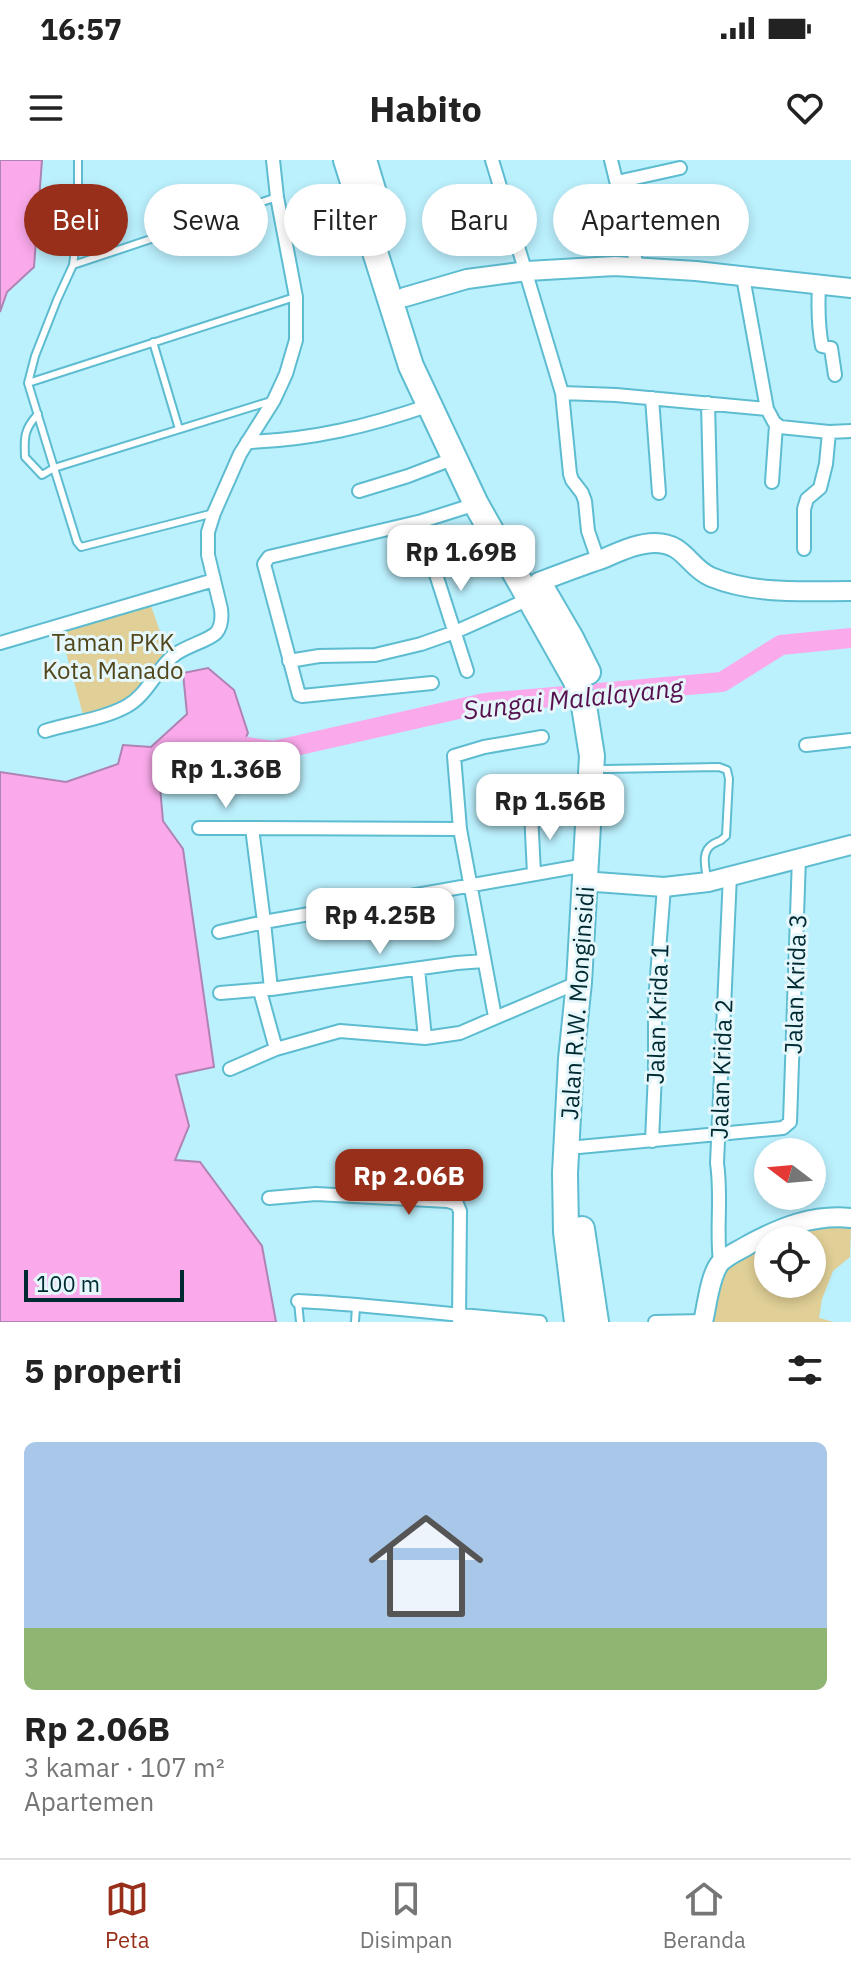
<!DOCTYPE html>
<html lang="id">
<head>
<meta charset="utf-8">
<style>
	body { margin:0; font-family:"IBM Plex Sans",sans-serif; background:#f2f2f2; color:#222; height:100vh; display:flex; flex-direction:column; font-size:30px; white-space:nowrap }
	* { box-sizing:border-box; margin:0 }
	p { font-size:26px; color:#767676 }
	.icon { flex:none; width:44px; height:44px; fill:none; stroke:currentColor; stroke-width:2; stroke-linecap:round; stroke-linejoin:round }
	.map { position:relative; height:1162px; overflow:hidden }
	.drawer { display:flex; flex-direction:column; background:#fff; flex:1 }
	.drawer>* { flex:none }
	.guide { position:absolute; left:24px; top:24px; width:804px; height:72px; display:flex; gap:16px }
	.needle { width:52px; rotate:286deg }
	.tools { position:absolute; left:754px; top:978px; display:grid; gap:16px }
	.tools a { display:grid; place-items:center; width:72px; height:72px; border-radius:50%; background:#fff; box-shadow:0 4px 12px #0003; font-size:40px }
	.scale { position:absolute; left:24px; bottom:20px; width:160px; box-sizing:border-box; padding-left:8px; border:4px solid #002a32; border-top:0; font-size:22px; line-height:28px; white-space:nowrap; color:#002a32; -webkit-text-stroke:6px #e5f7fb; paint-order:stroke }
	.price { position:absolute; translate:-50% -68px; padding:0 18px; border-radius:16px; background:#fff; color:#222; font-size:26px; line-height:52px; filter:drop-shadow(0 2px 4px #0008) }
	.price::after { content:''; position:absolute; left:50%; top:48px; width:24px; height:18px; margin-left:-12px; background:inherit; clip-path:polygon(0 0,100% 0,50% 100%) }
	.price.active { background:#982f1a; color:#fff }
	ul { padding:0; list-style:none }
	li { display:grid; align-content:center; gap:16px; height:424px; padding:0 24px }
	li span { display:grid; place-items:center; height:248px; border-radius:12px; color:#555 }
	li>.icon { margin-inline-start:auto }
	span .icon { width:144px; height:144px; fill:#fffc; stroke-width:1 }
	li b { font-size:34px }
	h2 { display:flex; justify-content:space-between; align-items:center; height:96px; padding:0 24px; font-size:34px }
	.chip { padding:0 28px; border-radius:36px; background:#fff; box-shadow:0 4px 12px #0003; font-size:28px; line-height:72px }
	.chip.active { background:#982f1a; color:#fff }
	.status { display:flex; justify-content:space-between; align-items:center; height:56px; padding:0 40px; background:#fff; direction:ltr }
	.status svg { height:22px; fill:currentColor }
	header { display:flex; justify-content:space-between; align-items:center; height:104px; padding:0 24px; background:#fff; font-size:36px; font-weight:800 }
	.dock { display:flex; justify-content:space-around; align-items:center; height:112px; border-top:2px solid #e0e0e0; background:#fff; font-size:22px; color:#767676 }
	.dock a { display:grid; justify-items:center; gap:4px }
	.dock .active { color:#982f1a }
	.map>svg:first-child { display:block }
</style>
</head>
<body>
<div class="status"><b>16:57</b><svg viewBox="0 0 49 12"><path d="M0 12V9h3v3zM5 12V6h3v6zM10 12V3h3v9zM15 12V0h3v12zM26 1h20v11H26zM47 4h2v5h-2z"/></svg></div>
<header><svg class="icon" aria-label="menu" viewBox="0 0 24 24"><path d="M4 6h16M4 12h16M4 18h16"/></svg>Habito<svg class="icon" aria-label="heart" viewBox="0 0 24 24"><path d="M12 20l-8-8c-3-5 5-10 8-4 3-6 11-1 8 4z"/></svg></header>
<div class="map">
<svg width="851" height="1162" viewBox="0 0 851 1162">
	<rect width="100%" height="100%" fill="#bbf0fd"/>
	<!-- green -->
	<path fill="#e0cf96" d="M149 440 169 498 127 544 84 558 59 467Z
		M851 1064 850 1097 833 1111 822 1139 819 1158 834 1162H706L721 1106 768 1082V1124H812V1080H774L812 1065Z"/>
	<!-- water -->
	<path fill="#faa9eb" stroke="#af83b4" stroke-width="2" d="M0 0H42L34 107 7 132 0 152Z
		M208 508 234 530 248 573 235 600 213 591 160 627 163 661 183 689 214 907 176 915 189 966 175 1000 200 1002 262 1086 276 1162H0V612L66 622 118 604 123 585 151 587 187 554 183 513Z"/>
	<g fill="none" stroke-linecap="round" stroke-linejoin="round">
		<!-- river -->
		<path stroke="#faa9eb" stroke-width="20" d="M241 586 273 591 485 543 722 522 781 485 851 478"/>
		<!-- lane casing -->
		<g stroke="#5dbcd0" stroke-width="10">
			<path id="lane" d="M78 0V67L73 105 57 140 35 196 28 223 295 137
				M73 105 277 37
				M153 182 179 269
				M28 223 54 308 271 241
				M38 254C24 269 24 277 25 297L42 315 54 308 77 382 81 387 214 353
				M605 609 719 607 727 610 729 619 726 676C715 685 726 677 713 684 701 691 705 706 707 718
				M298 1142 300 1162
				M355 1162 356 1146"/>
		</g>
		<!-- street casing -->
		<g stroke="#5dbcd0" stroke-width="16">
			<path id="street" d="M492 0 562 233 570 314 572 320 582 333 585 341 588 371 598 400
				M611 0 637 106
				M617 22 680 8
				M743 117 767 249 774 262 780 267 829 272 851 271
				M819 125C818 145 818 166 822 186L831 188 835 215
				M562 233 616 235 767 249
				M652 238 659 333
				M708 243 711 366
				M247 282C312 280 369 266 430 245
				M772 322 776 265
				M359 331 408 316 455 298
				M422 361 433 405 467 511
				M804 389V349L807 339 820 328 826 304 829 272
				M0 483 214 420
				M289 501 319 496 375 495 421 484 455 472 529 439
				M432 523 302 536 299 535 264 404 269 397 422 361 476 344
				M45 571C70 563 104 559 127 546 147 535 156 510 173 496 185 486 208 481 216 473 222 466 222 457 221 449L208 395V372L214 353 240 294 274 240 286 214 296 180V137L277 37 273 0
				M806 585 851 580
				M531 652 534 714
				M199 668H252
				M219 772 264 762 252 668 460 669
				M484 801 457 803 271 829 264 762 586 705
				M418 809 425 878
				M260 831 276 889
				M220 833 268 829
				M495 857 460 669 454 596 484 587 542 577
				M230 909 276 889 340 871 425 878 460 873 579 822
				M652 981 655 913V842L664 727
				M579 987 783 968 790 962 799 697
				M269 1038 316 1034 448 1041 457 1044 460 1051 459 1162
				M720 1102C716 1069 722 1037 717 1003L730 715
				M298 1141C379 1145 459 1156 540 1162
				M655 1162 703 1161"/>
		</g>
		<!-- secondary casing -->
		<g stroke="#5dbcd0" stroke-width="22">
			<path id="secondary" d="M405 137 467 119 527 111 615 106 696 111 851 128
				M539 422C560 414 581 406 602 399 619 392 637 383 655 383 685 383 688 407 711 417 755 435 804 431 851 431
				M596 722 664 727 708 722 851 685
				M703 1162C707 1146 710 1113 721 1102 728 1095 740 1090 748 1085 781 1067 814 1054 851 1058"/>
		</g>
		<!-- highway casing -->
		<g stroke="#5dbcd0" stroke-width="28">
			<path id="highway" d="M346 0 411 206 476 344 576 521 584 546 592 596 579 822 571 899 565 1013 566 1072 577 1162
				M364 0 384 66
				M540 425 571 478 588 512
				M582 1069 596 1162"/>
		</g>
		<!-- lane -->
		<use href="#lane" stroke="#fff" stroke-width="6"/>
		<!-- street -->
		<use href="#street" stroke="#fff" stroke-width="12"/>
		<!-- secondary -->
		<use href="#secondary" stroke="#fff" stroke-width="18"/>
		<!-- highway -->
		<use href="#highway" stroke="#fff" stroke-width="24"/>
	</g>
	<g text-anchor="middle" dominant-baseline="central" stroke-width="6" stroke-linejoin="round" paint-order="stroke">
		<!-- park labels -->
		<g font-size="24" fill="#52461b" stroke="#e5f7fb">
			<text x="113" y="482">Taman PKK<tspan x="113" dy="28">Kota Manado</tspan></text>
		</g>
		<!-- street labels -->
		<g font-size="24" fill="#002a32" stroke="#e5f7fb">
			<text transform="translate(795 824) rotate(-88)">Jalan Krida 3</text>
			<text transform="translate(577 843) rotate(-86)">Jalan R.W. Monginsidi</text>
			<text transform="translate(657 854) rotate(-88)">Jalan Krida 1</text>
			<text transform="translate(721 909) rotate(-88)">Jalan Krida 2</text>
		</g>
		<!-- water labels -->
		<g font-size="26" font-style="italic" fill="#56104e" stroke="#e5f7fb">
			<text transform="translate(573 538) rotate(-6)">Sungai Malalayang</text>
		</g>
	</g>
</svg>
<div class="tools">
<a><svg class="needle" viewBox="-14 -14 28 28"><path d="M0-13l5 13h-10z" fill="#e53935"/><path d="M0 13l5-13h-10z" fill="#767676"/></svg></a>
<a><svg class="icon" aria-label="locate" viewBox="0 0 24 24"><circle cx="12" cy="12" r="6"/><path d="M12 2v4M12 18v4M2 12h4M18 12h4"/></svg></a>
</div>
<div class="scale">100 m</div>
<b class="price" style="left:461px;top:433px">Rp 1.69B</b>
<b class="price" style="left:226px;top:650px">Rp 1.36B</b>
<b class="price" style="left:550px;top:682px">Rp 1.56B</b>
<b class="price" style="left:380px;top:796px">Rp 4.25B</b>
<b class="price active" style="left:409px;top:1057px">Rp 2.06B</b>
<div class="guide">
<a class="chip active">Beli</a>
<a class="chip">Sewa</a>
<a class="chip">Filter</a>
<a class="chip">Baru</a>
<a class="chip">Apartemen</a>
</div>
</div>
<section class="drawer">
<h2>5 properti<svg class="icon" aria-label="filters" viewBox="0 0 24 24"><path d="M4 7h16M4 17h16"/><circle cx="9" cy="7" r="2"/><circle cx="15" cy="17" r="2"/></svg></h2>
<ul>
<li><span style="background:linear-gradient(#a9c7e8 75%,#8fb573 0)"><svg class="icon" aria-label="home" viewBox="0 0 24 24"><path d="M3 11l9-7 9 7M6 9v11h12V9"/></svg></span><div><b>Rp 2.06B</b><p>3 kamar · 107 m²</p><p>Apartemen</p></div></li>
</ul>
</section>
<nav class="dock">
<a class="active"><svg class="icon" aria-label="map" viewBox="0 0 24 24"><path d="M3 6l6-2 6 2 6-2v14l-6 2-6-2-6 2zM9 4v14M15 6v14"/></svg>Peta</a>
<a><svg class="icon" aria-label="saved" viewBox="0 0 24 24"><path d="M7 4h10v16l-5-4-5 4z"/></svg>Disimpan</a>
<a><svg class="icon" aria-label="home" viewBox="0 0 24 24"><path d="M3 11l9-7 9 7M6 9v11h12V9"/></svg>Beranda</a>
</nav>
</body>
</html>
